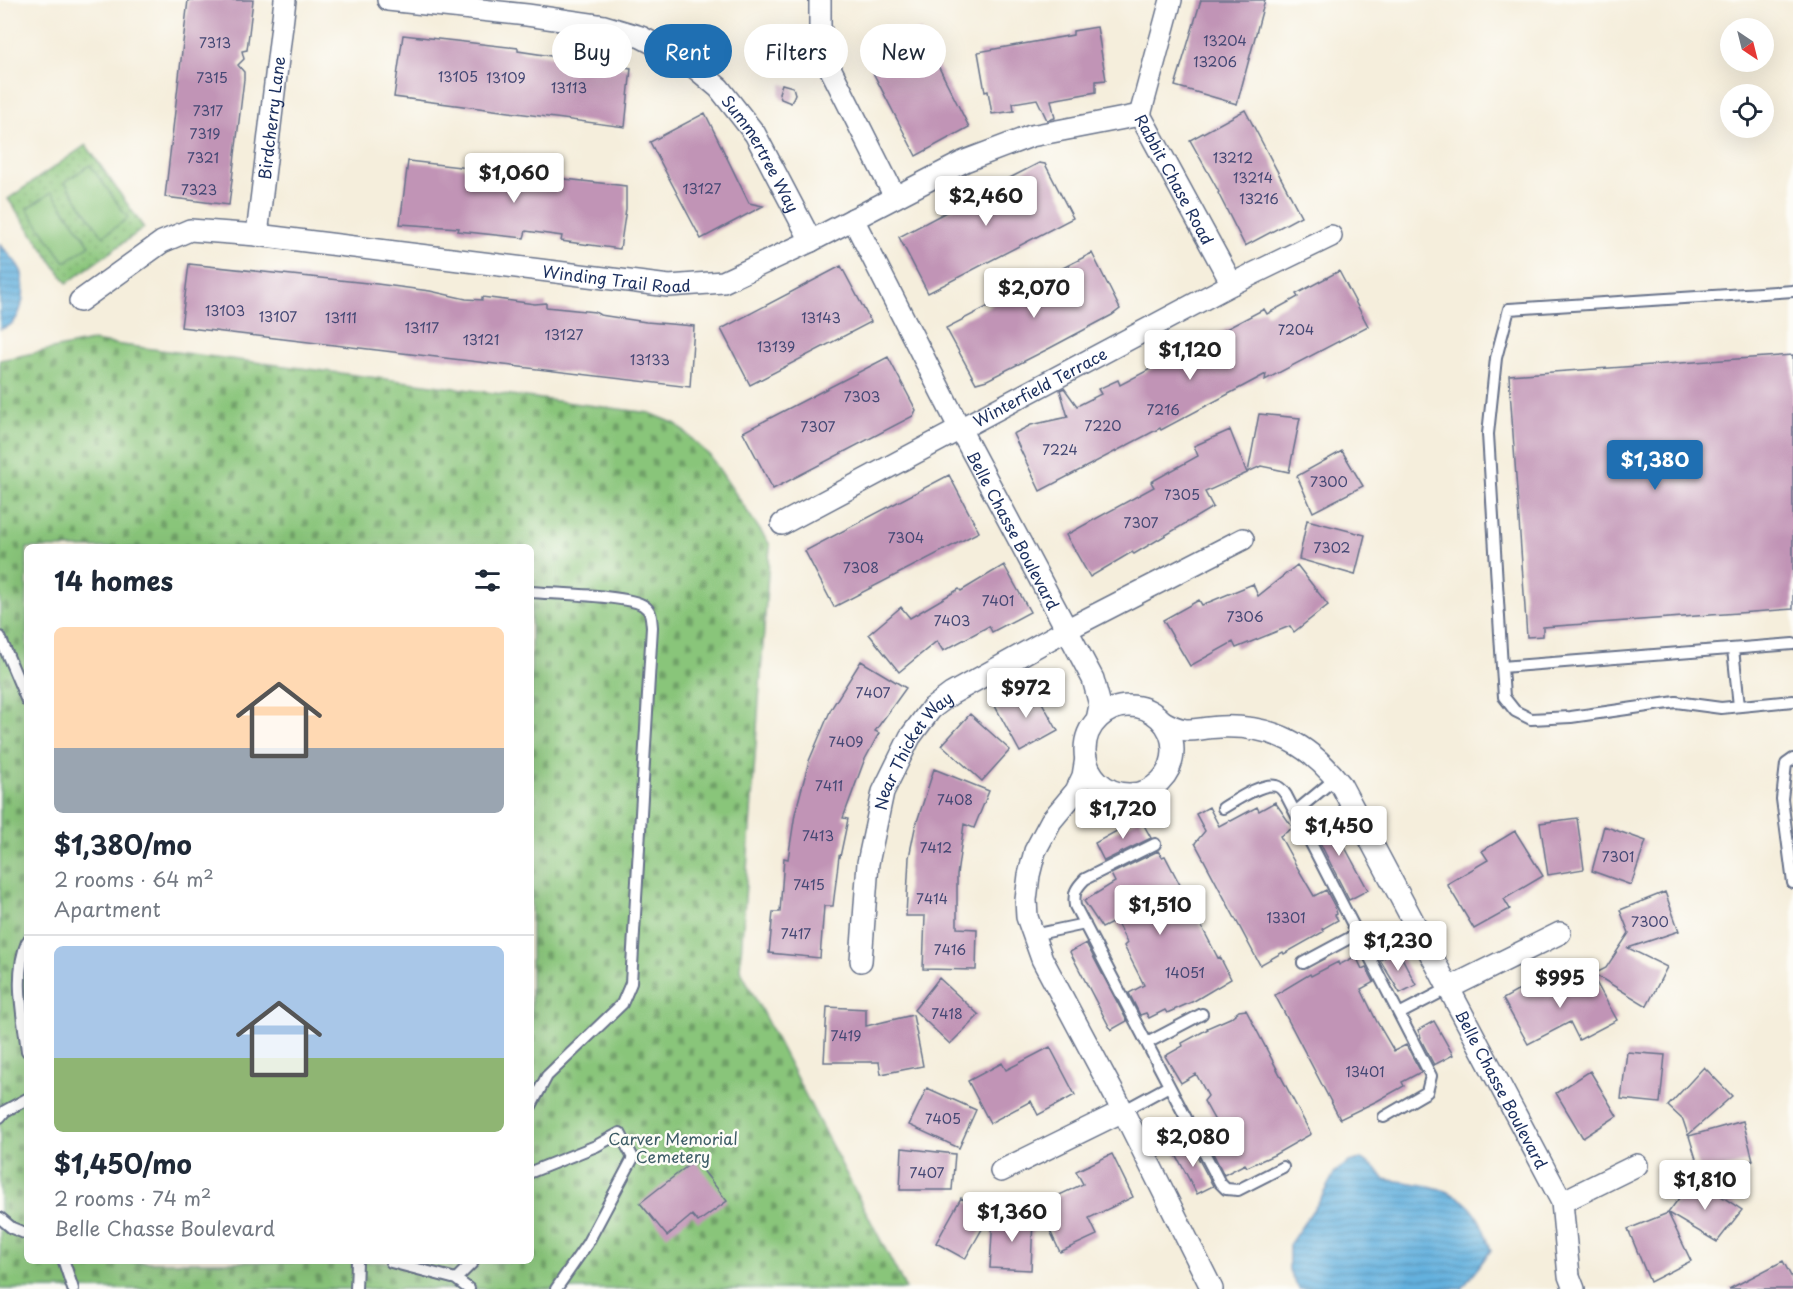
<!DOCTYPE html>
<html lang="en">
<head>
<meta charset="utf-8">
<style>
	body { margin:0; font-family:"Playpen Sans",sans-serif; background:#f2f2f3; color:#1f2937; height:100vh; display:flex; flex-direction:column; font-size:22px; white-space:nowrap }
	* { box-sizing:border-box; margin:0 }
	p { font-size:20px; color:#747a83 }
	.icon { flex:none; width:33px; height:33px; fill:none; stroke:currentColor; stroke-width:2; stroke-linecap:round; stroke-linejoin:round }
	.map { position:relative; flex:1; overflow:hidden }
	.sheet { position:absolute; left:24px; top:544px; width:510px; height:720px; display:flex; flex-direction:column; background:#fff; border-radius:9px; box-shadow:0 6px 24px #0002 }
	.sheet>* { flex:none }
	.guide { position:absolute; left:552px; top:24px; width:570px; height:54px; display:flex; gap:12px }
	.needle { width:39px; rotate:145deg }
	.controls { position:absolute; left:1720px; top:18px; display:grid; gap:12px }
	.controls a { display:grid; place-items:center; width:54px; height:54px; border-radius:50%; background:#fff; box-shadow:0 6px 24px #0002; font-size:30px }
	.price { position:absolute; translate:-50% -51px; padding:0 14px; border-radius:6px; background:#fff; color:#222; font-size:20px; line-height:39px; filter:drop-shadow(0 2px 3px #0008) }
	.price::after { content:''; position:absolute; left:50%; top:36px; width:18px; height:14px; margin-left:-9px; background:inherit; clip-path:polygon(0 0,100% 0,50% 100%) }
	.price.active { background:#1f6fb2; color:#fff }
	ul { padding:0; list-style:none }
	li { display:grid; align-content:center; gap:12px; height:318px; padding:0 30px }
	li+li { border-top:2px solid #e0e1e3 }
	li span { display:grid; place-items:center; height:186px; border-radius:9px; color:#555 }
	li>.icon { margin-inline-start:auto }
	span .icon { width:108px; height:108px; fill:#fffc; stroke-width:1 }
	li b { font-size:26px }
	h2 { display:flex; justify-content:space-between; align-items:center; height:72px; padding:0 30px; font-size:26px }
	.tag { padding:0 21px; border-radius:27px; background:#fff; box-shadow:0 6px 24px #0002; font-size:21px; line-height:54px }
	.tag.active { background:#1f6fb2; color:#fff }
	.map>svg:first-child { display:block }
</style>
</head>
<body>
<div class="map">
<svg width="1793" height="1289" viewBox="0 0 1793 1289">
	<defs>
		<pattern id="grass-dots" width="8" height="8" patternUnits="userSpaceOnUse" patternTransform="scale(1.5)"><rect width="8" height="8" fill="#89c57a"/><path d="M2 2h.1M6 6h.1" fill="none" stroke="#6fa067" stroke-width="1.8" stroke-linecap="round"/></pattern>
		<pattern id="cemetery-stones" width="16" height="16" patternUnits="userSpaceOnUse" patternTransform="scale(1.5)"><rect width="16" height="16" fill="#89c57a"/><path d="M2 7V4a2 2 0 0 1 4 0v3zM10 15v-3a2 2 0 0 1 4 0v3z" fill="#6fa067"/></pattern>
		<pattern id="water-rules" width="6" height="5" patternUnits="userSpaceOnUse" patternTransform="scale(1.5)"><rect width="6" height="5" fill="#64b1de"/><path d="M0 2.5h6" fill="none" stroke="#5290b7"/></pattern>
	</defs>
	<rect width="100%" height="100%" fill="#fdfcf7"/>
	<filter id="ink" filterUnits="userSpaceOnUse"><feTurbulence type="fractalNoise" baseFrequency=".0167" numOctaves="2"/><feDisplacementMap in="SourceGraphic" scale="12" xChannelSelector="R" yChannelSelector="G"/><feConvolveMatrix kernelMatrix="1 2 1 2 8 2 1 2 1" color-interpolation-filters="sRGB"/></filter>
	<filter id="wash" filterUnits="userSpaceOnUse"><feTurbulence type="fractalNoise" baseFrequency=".008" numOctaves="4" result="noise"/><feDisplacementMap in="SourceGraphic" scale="24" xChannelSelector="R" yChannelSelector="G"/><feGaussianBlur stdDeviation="1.35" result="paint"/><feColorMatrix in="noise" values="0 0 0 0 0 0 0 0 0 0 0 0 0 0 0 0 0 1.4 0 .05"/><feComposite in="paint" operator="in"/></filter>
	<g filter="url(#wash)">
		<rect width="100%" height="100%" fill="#f5eedc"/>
		<!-- grass -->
		<path fill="url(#grass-dots)" stroke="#527a6c" stroke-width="1.5" d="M86 145 144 228 67 283 8 199Z"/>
		<!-- cemetery -->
		<path fill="url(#cemetery-stones)" stroke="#527a6c" stroke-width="1.5" fill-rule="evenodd" d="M91 341 650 413 676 424 710 456 770 545 740 969 906 1289H0V360ZM27 548H531V1262H27Z"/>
		<!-- garden -->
		<path fill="#89c57a" stroke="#527a6c" stroke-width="1.5" d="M90 165 128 218 103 236 65 182Z
			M52 192 90 245 65 262 27 209Z"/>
		<!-- water -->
		<path fill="url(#water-rules)" stroke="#40709e" stroke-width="1.5" d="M0 244C6 252 20 264 22 274 26 292 23 326 0 329Z
			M1361 1159 1376 1168 1384 1179C1413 1184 1450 1184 1471 1208 1481 1219 1486 1236 1491 1250L1462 1289H1299L1289 1271V1245L1321 1198 1335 1172 1349 1162Z"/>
		<g id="blocks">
			<!-- building -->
			<path fill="#c194b6" d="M188 0H253L247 50 242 51 244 59 238 65 244 72V79L229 205 165 197Z
				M1201 0H1265L1237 104 1175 86Z
				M1097 27 1106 80 1096 81V92L1051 100 1055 118 1047 120 1037 99 1013 103 1014 111 992 114 988 91 985 92 978 52 1073 35V31Z
				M920 30 969 127 916 156 866 59Z
				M403 35 518 48V51L631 68 625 127 394 97Z
				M782 84 793 87 795 94 791 103 781 99 779 93Z
				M1245 110 1301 216 1245 246 1218 193 1219 192 1190 140Z
				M705 113 749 203 763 206 701 239 650 142Z
				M408 161 626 186V209L620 249 561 241 562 236 526 231 524 238 458 231 459 228 400 224Z
				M1039 163 1045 164 1073 218 928 293 899 237 999 184 1011 206 1006 180Z
				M1092 253 1120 309 1112 315 1050 348 987 380 976 383 946 328Z
				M189 264 377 284 430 291 466 299 482 300V297L535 304 546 303V307L595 312 600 315 646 322 694 326 690 387 181 327Z
				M841 266 871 322 750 385 721 329Z
				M1339 271 1368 326 1265 380 1266 374 1161 430 1160 428 1040 491 1013 434 1031 425 1068 417 1060 390 1064 388 1077 406 1101 394 1098 389 1118 380 1120 385 1264 309 1267 314 1298 297 1296 294Z
				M1793 355V609L1543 627V636L1527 637 1509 375Z
				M888 357 916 410 913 416 773 489 743 432Z
				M1259 414 1300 418 1289 472 1261 466 1248 472Z
				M1230 430 1247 473 1205 492 1213 507 1134 554 1132 552 1090 577 1066 535 1154 487 1151 482 1198 456 1194 446Z
				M1342 451 1363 486 1313 512 1297 476Z
				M949 475 979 532 834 607 805 551Z
				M1307 520 1365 535 1355 575 1299 559Z
				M1004 565 1030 612 992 632 989 626 943 651 937 641 899 672 869 634 901 607 910 618 959 589 961 591Z
				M1297 565 1328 605 1294 632 1290 626 1236 648 1233 642 1190 666 1163 620 1199 600 1202 605 1253 584 1258 596Z
				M861 661 906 688 875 731 879 733 864 761 843 818 848 819 840 857 839 856 833 906H824L820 958 769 953 773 912H780L784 858 788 859 795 814 809 761 831 709Z
				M1032 685 1058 731 1020 752 995 706Z
				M970 714 1010 750 982 781 942 745Z
				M934 769 989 791 974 828 964 824 957 875V928L977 929 976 970 923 969 925 916H906L909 857 915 828Z
				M1275 802 1293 828 1280 836 1297 867 1314 896 1326 890 1335 907 1337 914 1335 915 1338 920 1322 929 1323 932 1284 954 1283 952 1260 965 1195 843 1205 831 1196 814 1209 807 1219 826 1230 820 1231 821 1257 807 1259 811Z
				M1327 814 1368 890 1349 900 1310 823Z
				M1140 818 1151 838 1104 861 1095 843Z
				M1577 818 1584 869 1548 875 1540 823Z
				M1604 826 1646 841 1631 885 1592 871Z
				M1515 831 1543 876 1504 899 1510 909 1474 929 1447 884 1488 860 1482 851Z
				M1158 851 1162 857 1165 856 1218 958 1220 957 1231 979 1194 1001 1167 1013 1165 1010 1149 1018 1146 1013 1140 1015 1129 993 1144 985 1124 946 1127 943 1116 921 1102 928 1084 901 1115 882 1111 874Z
				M1665 892 1679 931 1628 948 1667 967 1647 1006 1594 974 1606 968 1629 933 1620 910Z
				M1086 943 1127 1021 1111 1030 1070 952Z
				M1398 950 1416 985 1400 993 1380 960Z
				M1356 956 1362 969 1366 967 1374 982 1361 989 1377 1022 1394 1051 1406 1045 1421 1072 1402 1082 1404 1086 1377 1101 1340 1119 1275 995 1310 974 1311 976 1338 962 1339 965Z
				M1592 975 1617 1020 1579 1040 1570 1022 1528 1044 1503 999 1539 979 1547 996Z
				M939 978 979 1015 950 1044 914 1010Z
				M827 1007 866 1009V1026L913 1015 923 1066 881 1074 879 1062H824Z
				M1246 1010 1311 1134 1274 1155 1247 1167 1245 1164 1224 1175 1210 1147 1225 1139 1204 1101 1208 1096 1196 1074 1181 1083 1165 1056 1183 1046 1182 1043 1208 1029 1207 1028 1230 1018 1239 1011Z
				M1434 1021 1453 1055 1434 1065 1420 1038 1421 1037 1418 1030Z
				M1050 1047 1075 1095 1038 1115 1031 1101 990 1123 968 1081 1002 1063 1006 1070Z
				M1627 1052 1665 1055 1660 1103 1621 1099Z
				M1704 1067 1732 1096 1688 1135 1683 1120 1668 1106Z
				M1590 1071 1617 1116 1583 1138 1556 1093Z
				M927 1088 976 1110 959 1148 909 1125Z
				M1743 1121 1753 1160 1701 1175 1689 1136Z
				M1190 1143 1213 1186 1197 1194 1174 1151Z
				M902 1148 955 1154 952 1190H900Z
				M1112 1154 1133 1197 1089 1218 1097 1235 1060 1252 1038 1205 1083 1184 1076 1171Z
				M695 1160 727 1201 698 1222 692 1215 667 1236 640 1203Z
				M1694 1178 1742 1210 1717 1242 1668 1213Z
				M961 1198 990 1215 965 1259 936 1243Z
				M1668 1213 1691 1261 1650 1282 1628 1229Z
				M993 1215 1033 1217 1031 1270 990 1268Z
				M1783 1261 1793 1280V1289H1729Z"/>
		</g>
	</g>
	<g filter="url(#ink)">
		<use href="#blocks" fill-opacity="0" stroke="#67728a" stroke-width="1.5"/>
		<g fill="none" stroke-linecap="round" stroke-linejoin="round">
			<!-- lane casing -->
			<g stroke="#67728a" stroke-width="14">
				<path id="lane" d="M531 592C552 594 631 595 644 606 652 611 651 619 652 627L631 983 622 1004 547 1076 531 1106
					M0 637 27 701
					M1793 644 1502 667 1504 697 1515 711 1531 719 1571 717 1676 702 1721 708 1793 701
					M1733 649 1739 706
					M1502 667 1488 434 1496 358 1509 309 1793 291
					M1793 759 1786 764 1782 799 1793 883
					M1223 808C1235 801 1262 782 1276 786 1281 787 1283 791 1286 795L1431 1076 1427 1092 1384 1117
					M1295 812 1336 778
					M1155 844 1085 879C1076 888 1073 893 1075 906L1220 1183 1226 1189 1238 1190 1283 1167
					M1033 935 1085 924
					M27 942C13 975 23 1017 27 1051
					M1303 963 1357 934
					M1399 1014 1449 988
					M1147 1043 1202 1014
					M1123 1111 1169 1086
					M0 1117 5 1111 27 1099
					M531 1172 596 1146 620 1133 633 1158 587 1244 556 1289
					M0 1218 12 1228 27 1234
					M64 1262 73 1289
					M391 1262 456 1279 469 1289
					M456 1279 473 1262
					M356 1289 357 1262"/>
			</g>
			<!-- street casing -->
			<g stroke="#67728a" stroke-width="24">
				<g id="street">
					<path id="s1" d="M388 0 527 15 604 26 641 37 687 61 719 88 755 134 811 241"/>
					<path d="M820 0V26L828 64 895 197"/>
					<path id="s2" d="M1171 0 1140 115 1232 284"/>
					<path id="s3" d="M853 219 960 429 1093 679 1100 705 1097 720"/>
					<path id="s4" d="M257 235 285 0"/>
					<path id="s5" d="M80 301 162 242 190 230 257 235 669 286 723 282 811 241 965 161 1031 136 1140 115"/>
					<path id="s6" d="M782 524 1232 284 1331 236"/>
					<circle cx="1129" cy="750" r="44"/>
					<path id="s7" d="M1162 721C1188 736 1193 728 1220 727 1273 725 1309 744 1341 785L1562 1202 1569 1276 1574 1289"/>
					<path d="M1086 758 1083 776 1076 791 1051 821 1035 851 1029 875 1026 900 1027 917 1042 959 1123 1111 1212 1289"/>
					<path id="s8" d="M861 961 868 863 883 792 910 737 931 709 951 694 1066 630 1243 539"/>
					<path d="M1449 988 1560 933"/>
					<path d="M1001 1171 1123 1111"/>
					<path d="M1562 1202 1637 1165"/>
				</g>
			</g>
			<!-- lane -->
			<use href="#lane" stroke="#fff" stroke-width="10"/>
			<!-- street -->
			<use href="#street" stroke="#fff" stroke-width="21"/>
		</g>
	</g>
	<g text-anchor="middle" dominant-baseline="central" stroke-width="5" stroke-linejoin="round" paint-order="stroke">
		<!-- number labels -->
		<g font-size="14" fill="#444874">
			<text x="1225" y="40">13204</text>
			<text x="215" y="42">7313</text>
			<text x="1215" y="61">13206</text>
			<text x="458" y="76">13105</text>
			<text x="212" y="77">7315</text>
			<text x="506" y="77">13109</text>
			<text x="569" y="87">13113</text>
			<text x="208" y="110">7317</text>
			<text x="205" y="133">7319</text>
			<text x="203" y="157">7321</text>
			<text x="1233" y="157">13212</text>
			<text x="1253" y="177">13214</text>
			<text x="702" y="188">13127</text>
			<text x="199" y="189">7323</text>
			<text x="1259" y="198">13216</text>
			<text x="225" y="310">13103</text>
			<text x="278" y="316">13107</text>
			<text x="341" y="317">13111</text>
			<text x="821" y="317">13143</text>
			<text x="422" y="327">13117</text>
			<text x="1296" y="329">7204</text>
			<text x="564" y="334">13127</text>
			<text x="481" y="339">13121</text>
			<text x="776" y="346">13139</text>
			<text x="650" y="359">13133</text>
			<text x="862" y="396">7303</text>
			<text x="1163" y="409">7216</text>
			<text x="1103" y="425">7220</text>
			<text x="818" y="426">7307</text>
			<text x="1060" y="449">7224</text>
			<text x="1329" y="481">7300</text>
			<text x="1182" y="494">7305</text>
			<text x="1141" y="522">7307</text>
			<text x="906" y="537">7304</text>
			<text x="1332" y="547">7302</text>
			<text x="861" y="567">7308</text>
			<text x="998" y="600">7401</text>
			<text x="1245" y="616">7306</text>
			<text x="952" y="620">7403</text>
			<text x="873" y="692">7407</text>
			<text x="846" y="741">7409</text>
			<text x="829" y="785">7411</text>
			<text x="955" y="799">7408</text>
			<text x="818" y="835">7413</text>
			<text x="936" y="847">7412</text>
			<text x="1618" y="856">7301</text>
			<text x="809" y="884">7415</text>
			<text x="932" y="898">7414</text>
			<text x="1286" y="917">13301</text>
			<text x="1650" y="921">7300</text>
			<text x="796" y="933">7417</text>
			<text x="950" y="949">7416</text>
			<text x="1185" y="972">14051</text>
			<text x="947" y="1013">7418</text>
			<text x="846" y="1035">7419</text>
			<text x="1365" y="1071">13401</text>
			<text x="943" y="1118">7405</text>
			<text x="927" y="1172">7407</text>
		</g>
		<!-- street labels -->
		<g font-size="16" fill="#1b2f5e" stroke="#fdfcf7">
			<text stroke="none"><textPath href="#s4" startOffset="118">Birdcherry Lane</textPath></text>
			<text stroke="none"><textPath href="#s1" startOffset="428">Summertree Way</textPath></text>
			<text stroke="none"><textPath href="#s2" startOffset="192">Rabbit Chase Road</textPath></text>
			<text stroke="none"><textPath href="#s5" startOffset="561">Winding Trail Road</textPath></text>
			<text stroke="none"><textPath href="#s6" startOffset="292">Winterfield Terrace</textPath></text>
			<text stroke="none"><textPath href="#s3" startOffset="350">Belle Chasse Boulevard</textPath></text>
			<text stroke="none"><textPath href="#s8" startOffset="222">Near Thicket Way</textPath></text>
			<text stroke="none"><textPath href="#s7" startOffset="544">Belle Chasse Boulevard</textPath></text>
		</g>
		<!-- park labels -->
		<g font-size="16" fill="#3c5c66" stroke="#fdfcf7">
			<text x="673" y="1138">Carver Memorial<tspan x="673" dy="18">Cemetery</tspan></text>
		</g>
	</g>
</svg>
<div class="controls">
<a><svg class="needle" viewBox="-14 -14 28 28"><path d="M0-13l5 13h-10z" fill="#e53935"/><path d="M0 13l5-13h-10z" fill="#747a83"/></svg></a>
<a><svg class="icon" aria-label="locate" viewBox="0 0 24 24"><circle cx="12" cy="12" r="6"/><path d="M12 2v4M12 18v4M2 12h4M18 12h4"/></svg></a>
</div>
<b class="price" style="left:514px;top:204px">$1,060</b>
<b class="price" style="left:986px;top:227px">$2,460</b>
<b class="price" style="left:1034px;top:319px">$2,070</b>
<b class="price" style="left:1190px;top:381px">$1,120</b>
<b class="price active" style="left:1655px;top:491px">$1,380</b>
<b class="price" style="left:1026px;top:719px">$972</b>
<b class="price" style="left:1123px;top:840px">$1,720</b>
<b class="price" style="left:1339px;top:857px">$1,450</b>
<b class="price" style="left:1160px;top:936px">$1,510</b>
<b class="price" style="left:1398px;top:972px">$1,230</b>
<b class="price" style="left:1560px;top:1009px">$995</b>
<b class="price" style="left:1193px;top:1168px">$2,080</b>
<b class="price" style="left:1705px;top:1211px">$1,810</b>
<b class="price" style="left:1012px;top:1243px">$1,360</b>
<div class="guide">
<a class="tag">Buy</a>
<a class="tag active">Rent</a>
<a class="tag">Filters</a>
<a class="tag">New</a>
</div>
<section class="sheet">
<h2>14 homes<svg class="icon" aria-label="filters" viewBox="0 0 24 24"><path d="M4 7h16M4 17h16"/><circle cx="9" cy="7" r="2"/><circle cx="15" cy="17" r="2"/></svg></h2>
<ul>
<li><span style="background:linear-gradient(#ffd9b3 65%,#9aa5b1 0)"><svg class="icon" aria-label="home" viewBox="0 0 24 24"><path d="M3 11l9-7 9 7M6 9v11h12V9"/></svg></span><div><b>$1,380/mo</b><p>2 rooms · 64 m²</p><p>Apartment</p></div></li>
<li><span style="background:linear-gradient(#a9c7e8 60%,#8fb573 0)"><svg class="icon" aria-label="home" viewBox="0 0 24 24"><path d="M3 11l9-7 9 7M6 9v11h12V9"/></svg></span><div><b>$1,450/mo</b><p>2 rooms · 74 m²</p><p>Belle Chasse Boulevard</p></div></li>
</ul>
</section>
</div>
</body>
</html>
